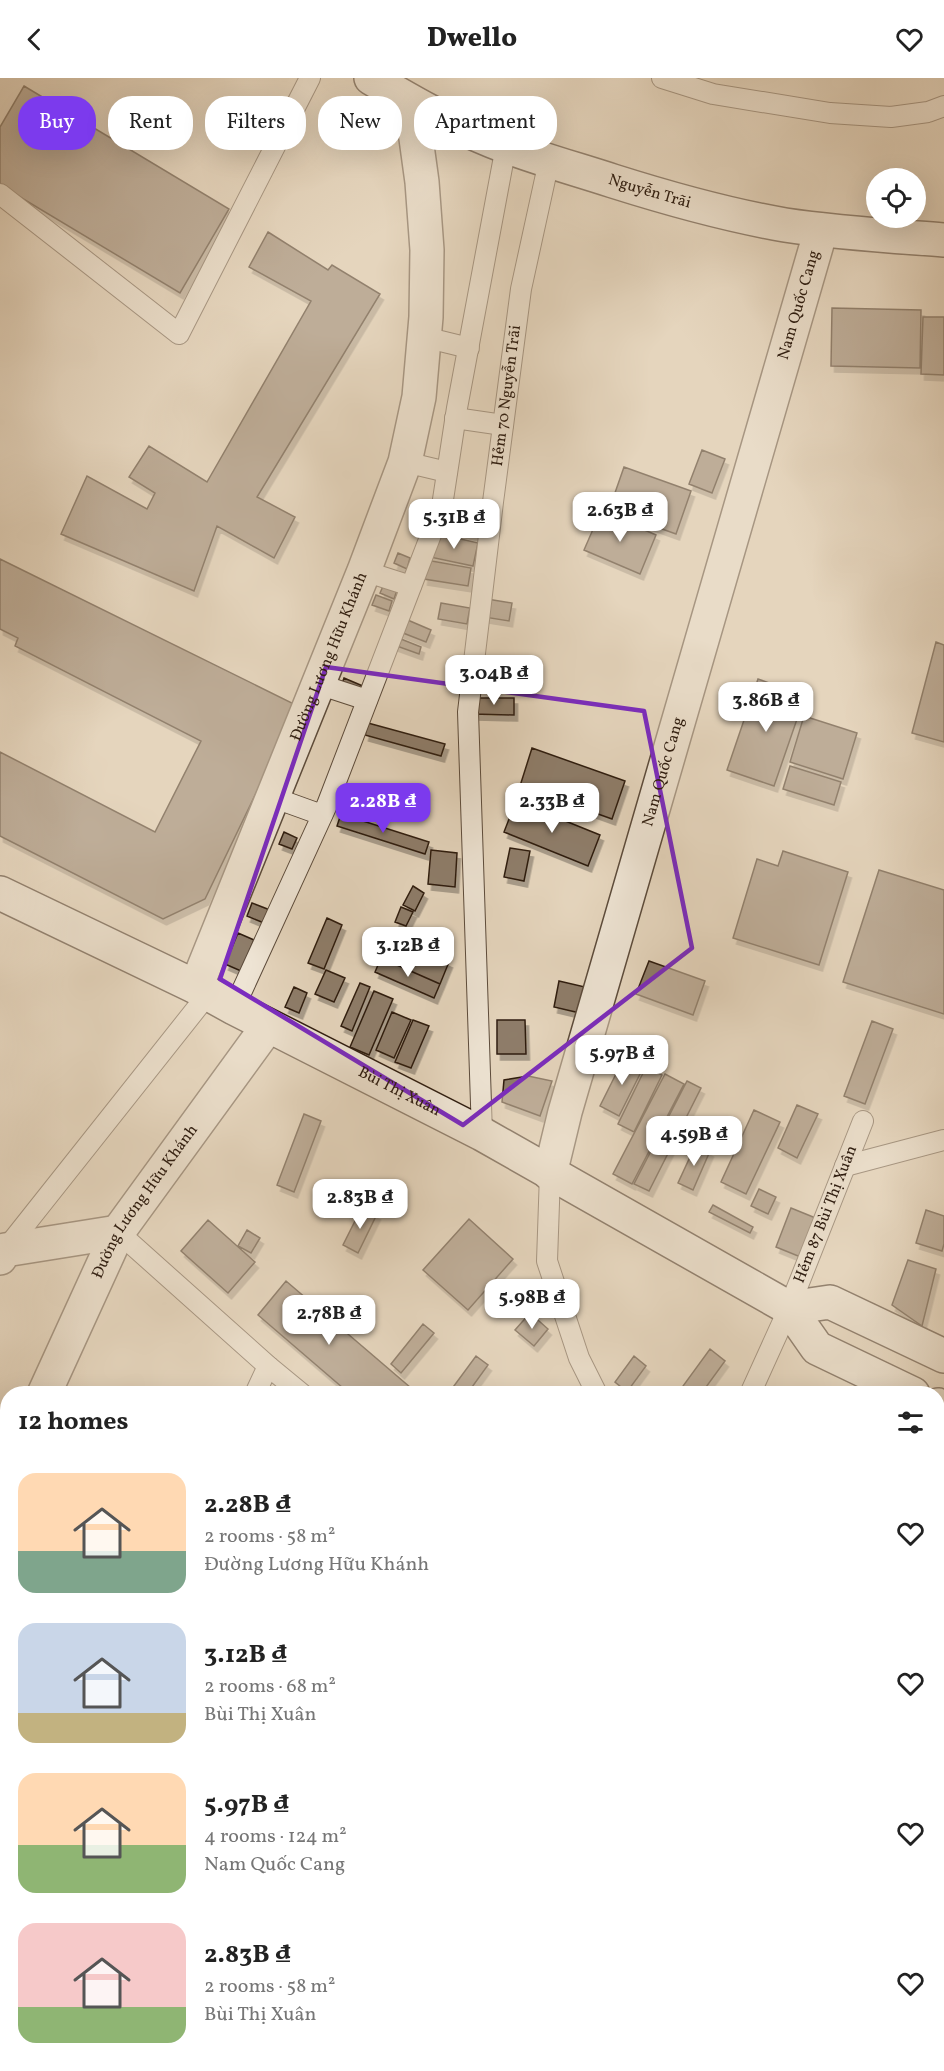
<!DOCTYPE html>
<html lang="en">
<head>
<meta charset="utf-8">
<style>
	body { margin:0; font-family:Vollkorn,serif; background:#f2f2f2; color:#222; height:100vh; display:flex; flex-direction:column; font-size:22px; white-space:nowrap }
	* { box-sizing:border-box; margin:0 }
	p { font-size:20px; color:#767676 }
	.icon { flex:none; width:33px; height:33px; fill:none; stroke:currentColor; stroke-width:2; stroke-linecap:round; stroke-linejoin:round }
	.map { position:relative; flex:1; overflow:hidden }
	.panel { position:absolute; left:0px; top:1308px; width:945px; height:686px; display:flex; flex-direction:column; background:#fff; border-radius:24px 24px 0 0; box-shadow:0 6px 24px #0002 }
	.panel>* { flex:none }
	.hud { position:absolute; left:18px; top:18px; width:600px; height:54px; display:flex; gap:12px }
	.buttons { position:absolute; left:866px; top:90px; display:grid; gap:12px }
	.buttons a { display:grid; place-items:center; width:60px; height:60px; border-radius:50%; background:#fff; box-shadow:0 6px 24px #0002; font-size:30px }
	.price { position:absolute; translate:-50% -51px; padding:0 14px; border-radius:12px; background:#fff; color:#222; font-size:20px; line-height:39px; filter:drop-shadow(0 2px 3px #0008) }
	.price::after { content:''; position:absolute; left:50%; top:36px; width:18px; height:14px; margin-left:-9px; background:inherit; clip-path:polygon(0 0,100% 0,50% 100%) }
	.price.on { background:#7c3aed; color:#fff }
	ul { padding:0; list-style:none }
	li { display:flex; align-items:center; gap:18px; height:150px; padding:0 18px }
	li span { display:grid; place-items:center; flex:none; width:168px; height:120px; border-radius:18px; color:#555 }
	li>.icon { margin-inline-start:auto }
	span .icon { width:72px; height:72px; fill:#fffc; stroke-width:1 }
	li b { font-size:26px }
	h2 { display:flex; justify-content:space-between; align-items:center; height:72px; padding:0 18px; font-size:26px }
	.pill { padding:0 21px; border-radius:24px; background:#fff; box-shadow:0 6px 24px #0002; font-size:21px; line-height:54px }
	.pill.on { background:#7c3aed; color:#fff }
	header { display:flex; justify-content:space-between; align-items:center; height:78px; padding:0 18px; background:#fff; font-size:27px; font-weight:800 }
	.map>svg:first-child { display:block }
</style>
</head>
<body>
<header><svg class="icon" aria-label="back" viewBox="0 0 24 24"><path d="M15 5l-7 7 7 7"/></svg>Dwello<svg class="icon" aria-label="heart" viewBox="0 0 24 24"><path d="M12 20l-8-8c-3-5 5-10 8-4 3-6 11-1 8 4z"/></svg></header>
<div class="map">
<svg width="944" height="1993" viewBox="0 0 944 1993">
	<defs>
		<filter id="shadow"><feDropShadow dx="3.5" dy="6" stdDeviation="0" flood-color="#0004"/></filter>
	</defs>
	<rect width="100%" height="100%" fill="#e5d5bd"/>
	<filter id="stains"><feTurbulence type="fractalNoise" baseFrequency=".00333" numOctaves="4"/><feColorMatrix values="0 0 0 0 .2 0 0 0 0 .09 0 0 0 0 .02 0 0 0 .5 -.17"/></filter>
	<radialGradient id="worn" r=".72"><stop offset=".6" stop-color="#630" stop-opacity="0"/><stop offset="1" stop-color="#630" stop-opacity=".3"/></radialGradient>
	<!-- building -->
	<path fill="#8e7d6a" stroke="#2f1d10" stroke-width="1.5" filter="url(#shadow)" d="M24 8 229 131 180 215 0 107V49Z
		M268 154 328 192 332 187 380 216 257 419 295 439 274 480 217 448 194 513 61 456 87 398 147 431 155 415 129 399 149 368 207 404 311 223 249 189Z
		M832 230 921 232 920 290 831 288Z
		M923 239H944V297L921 296Z
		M702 372 725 381 712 415 689 406Z
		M624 389 691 413 676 456 609 432Z
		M447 426 481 433 475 457 441 449Z
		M601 433 656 457 640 496 584 472Z
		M435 455 478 465 473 488 430 479Z
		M398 475 410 480 407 491 394 485Z
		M0 481 298 628 205 821 163 841 0 758V674L155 754 201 663 15 568 18 560 0 551Z
		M426 482 471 490 468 508 424 501Z
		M384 506 397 512 394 521 380 515Z
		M376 517 392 523 389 533 372 527Z
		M487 521 512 525 509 543 484 539Z
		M441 525 470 530 467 546 438 541Z
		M403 540 431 552 426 564 398 553Z
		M396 559 421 569 419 576 394 567Z
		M936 564 944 567V664L912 655Z
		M344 600 365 609 359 622 339 614Z
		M758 601 805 618 774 708 727 692Z
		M473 620H514V637L473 636Z
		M804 638 857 655 843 701 790 684Z
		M368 645 445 666 441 678 365 657Z
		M532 670 625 703 612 741 520 708Z
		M790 688 841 704 834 727 783 711Z
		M516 723 600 757 588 788 504 754Z
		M341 736 429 764 425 776 337 748Z
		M284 754 297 760 292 771 279 766Z
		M510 770 530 773 524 803 504 799Z
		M431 772 457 775 455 809 428 806Z
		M783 773 848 794 819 887 733 860 757 781 778 788Z
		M879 792 944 812V936L843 904Z
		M413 808 424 815 415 833 403 827Z
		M252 825 270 832 264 845 247 838Z
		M401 829 413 834 406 848 395 844Z
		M327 840 342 847 324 891 308 885Z
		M238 855 254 862 241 893 225 886Z
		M390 859 449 884 440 906 381 880Z
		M381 880 440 906 434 920 375 894Z
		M649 883 705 903 693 937 636 916Z
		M326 892 345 900 334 924 315 916Z
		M559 903 585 909 580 935 554 929Z
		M360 905 370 909 352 953 341 948Z
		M294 909 307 915 299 935 285 929Z
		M374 913 393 921 369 977 350 969Z
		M392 934 411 942 394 980 376 972Z
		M413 942 429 948 411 990 395 984Z
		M497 942H525L526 976H497Z
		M872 943 893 951 865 1026 844 1018Z
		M625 978 644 988 619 1038 600 1028Z
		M646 989 662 997 634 1054 618 1046Z
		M665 996 684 1006 632 1106 613 1096Z
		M528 998 552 1003 540 1038 502 1024 504 1002Z
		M687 1003 701 1010 649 1113 634 1106Z
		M797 1027 818 1036 797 1080 778 1070Z
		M754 1032 780 1044 746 1116 721 1104Z
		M304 1036 321 1043 294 1114 277 1107Z
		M696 1066 710 1073 693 1112 678 1105Z
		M759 1111 776 1119 768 1136 751 1128Z
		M713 1127 753 1149 750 1155 709 1134Z
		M362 1129 377 1136 358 1175 343 1167Z
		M791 1130 818 1141 803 1180 776 1169Z
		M926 1132 944 1138V1166L942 1173 916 1165Z
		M469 1141 513 1181 468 1232 423 1192Z
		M208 1142 255 1184 228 1215 181 1173Z
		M247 1152 260 1160 251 1175 238 1168Z
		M908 1182 936 1191 922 1248 892 1227Z
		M286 1203 418 1316H350L258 1237Z
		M530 1235 548 1251 534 1268 515 1252Z
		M423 1246 434 1255 401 1295 391 1286Z
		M710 1271 725 1283 701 1316H693L683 1308Z
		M476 1278 488 1287 467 1316H448Z
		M634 1278 646 1288 627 1314 615 1304Z
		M944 1375V1404L938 1401V1387Z
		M305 1986H428L442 1993H319Z
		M734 1986H822L819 1993H731Z"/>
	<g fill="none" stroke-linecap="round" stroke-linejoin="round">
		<!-- lane casing -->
		<g stroke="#5c4b3b" stroke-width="22">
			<g id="lane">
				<path d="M662 0 713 16 830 35 891 39 928 34 944 28"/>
				<path d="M0 116 179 256 310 0"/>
				<path d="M424 259 469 270"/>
				<path d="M455 340 503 347"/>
				<path d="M405 384 447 394"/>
				<path d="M364 493 411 508"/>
				<path d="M318 606 367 622"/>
				<path d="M272 719 322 737"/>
				<path d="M234 930 327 727 442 428 457 330 506 68"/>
				<path id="s1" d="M482 1056 468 634 493 424 521 211 549 83"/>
				<path d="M845 1088 944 1062"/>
				<path d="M550 1096 547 1183 579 1280 597 1316"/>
				<path d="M118 1154 268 1288 302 1316"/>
				<path d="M5 1172 208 916"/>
				<path d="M255 1316 268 1288"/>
				<path id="s2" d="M750 1316 789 1230 863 1043"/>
				<path d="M0 1559 8 1556"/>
				<path d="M0 1699 8 1703"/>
				<path d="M938 1767 944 1770"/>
				<path d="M0 1859 8 1843"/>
				<path d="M690 1986 704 1993"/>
				<path d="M867 1993 870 1986"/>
			</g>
		</g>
		<!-- street casing -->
		<g stroke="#5c4b3b" stroke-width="36">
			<g id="street">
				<path id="s3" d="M196 909 364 493 405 384 419 319 426 239 427 172 422 104 411 24"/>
				<path id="s4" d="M550 1096 565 1034 821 152"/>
				<path d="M0 1180 5 1172 118 1154"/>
				<path id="s5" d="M44 1316 118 1154 268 948"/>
				<path d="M0 1409 8 1393"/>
			</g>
		</g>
		<!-- secondary casing -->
		<g stroke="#2f1d10" stroke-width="36">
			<g id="secondary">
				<path id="s6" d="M371 0C410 23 450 46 492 63 532 79 573 90 613 103 670 121 727 137 785 147 838 155 891 158 944 162"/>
				<path id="s7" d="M0 815 196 909 234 930 482 1056 789 1230 817 1270 913 1316"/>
				<path d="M789 1230 830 1224 944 1278"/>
				<path d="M938 1327 944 1330"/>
			</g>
		</g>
		<!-- primary casing -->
		<g stroke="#2f1d10" stroke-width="36">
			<path id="primary" d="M0 1922 8 1926
				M135 1986 150 1993
				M0 1987 12 1993"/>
		</g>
		<!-- lane -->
		<use href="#lane" stroke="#eee4d4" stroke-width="20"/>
		<!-- street -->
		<use href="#street" stroke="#eee4d4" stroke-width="33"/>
		<!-- secondary -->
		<use href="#secondary" stroke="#eee4d4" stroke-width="33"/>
		<!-- primary -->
		<use href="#primary" stroke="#e5d5bd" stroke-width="33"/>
	</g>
	<!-- marked area -->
	<path d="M0 0H944V1993H0ZM326 589 644 633 692 870 463 1047 220 901Z" fill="#e5d5bd" fill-opacity=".55" fill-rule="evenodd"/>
	<path fill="none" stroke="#7b2cbf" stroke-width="4.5" stroke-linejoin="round" d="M326 589 644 633 692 870 463 1047 220 901Z"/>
	<g text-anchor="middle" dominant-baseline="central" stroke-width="5" stroke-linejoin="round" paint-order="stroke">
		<!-- street labels -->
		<g font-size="16" fill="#2f1d10" stroke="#eee4d4">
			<text stroke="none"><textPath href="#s6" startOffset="302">Nguyễn Trãi</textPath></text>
			<text stroke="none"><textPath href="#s4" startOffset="904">Nam Quốc Cang</textPath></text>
			<text stroke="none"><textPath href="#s1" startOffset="741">Hẻm 70 Nguyễn Trãi</textPath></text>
			<text stroke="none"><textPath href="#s3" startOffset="356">Đường Lương Hữu Khánh</textPath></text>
			<text stroke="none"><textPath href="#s4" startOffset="418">Nam Quốc Cang</textPath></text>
			<text stroke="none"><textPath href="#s7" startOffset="446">Bùi Thị Xuân</textPath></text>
			<text stroke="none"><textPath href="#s5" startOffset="218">Đường Lương Hữu Khánh</textPath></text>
			<text stroke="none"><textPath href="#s2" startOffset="195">Hẻm 87 Bùi Thị Xuân</textPath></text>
		</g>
	</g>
	<rect width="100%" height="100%" filter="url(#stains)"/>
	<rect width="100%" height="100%" fill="url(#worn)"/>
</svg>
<div class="buttons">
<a><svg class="icon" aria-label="locate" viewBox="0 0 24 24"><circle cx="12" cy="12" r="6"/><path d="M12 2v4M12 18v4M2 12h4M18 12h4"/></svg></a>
</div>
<b class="price" style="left:620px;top:465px">2.63B ₫</b>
<b class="price" style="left:454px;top:472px">5.31B ₫</b>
<b class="price" style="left:494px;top:628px">3.04B ₫</b>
<b class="price" style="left:766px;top:655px">3.86B ₫</b>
<b class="price on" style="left:383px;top:756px">2.28B ₫</b>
<b class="price" style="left:552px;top:756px">2.33B ₫</b>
<b class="price" style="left:408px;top:900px">3.12B ₫</b>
<b class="price" style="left:622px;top:1008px">5.97B ₫</b>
<b class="price" style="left:694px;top:1089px">4.59B ₫</b>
<b class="price" style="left:360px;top:1152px">2.83B ₫</b>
<b class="price" style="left:532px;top:1252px">5.98B ₫</b>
<b class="price" style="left:329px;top:1268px">2.78B ₫</b>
<div class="hud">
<a class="pill on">Buy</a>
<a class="pill">Rent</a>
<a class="pill">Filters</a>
<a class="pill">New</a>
<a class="pill">Apartment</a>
</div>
<section class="panel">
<h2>12 homes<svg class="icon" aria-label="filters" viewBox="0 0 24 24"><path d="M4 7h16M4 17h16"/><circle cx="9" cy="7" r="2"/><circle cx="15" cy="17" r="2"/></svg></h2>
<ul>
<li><span style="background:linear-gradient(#ffd9b3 65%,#7fa58c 0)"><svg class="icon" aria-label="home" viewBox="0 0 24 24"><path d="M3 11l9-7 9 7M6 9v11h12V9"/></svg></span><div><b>2.28B ₫</b><p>2 rooms · 58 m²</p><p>Đường Lương Hữu Khánh</p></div><svg class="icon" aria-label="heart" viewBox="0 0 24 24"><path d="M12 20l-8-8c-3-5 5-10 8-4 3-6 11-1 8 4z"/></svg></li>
<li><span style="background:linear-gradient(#c9d6e8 75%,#c2b280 0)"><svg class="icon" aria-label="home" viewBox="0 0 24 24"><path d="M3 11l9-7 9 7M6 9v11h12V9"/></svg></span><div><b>3.12B ₫</b><p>2 rooms · 68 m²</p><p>Bùi Thị Xuân</p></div><svg class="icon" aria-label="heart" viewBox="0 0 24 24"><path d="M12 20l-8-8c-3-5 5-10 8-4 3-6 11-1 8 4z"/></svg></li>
<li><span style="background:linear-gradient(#ffd9b3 60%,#8fb573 0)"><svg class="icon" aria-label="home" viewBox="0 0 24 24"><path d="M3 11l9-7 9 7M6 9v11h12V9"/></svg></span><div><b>5.97B ₫</b><p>4 rooms · 124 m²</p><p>Nam Quốc Cang</p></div><svg class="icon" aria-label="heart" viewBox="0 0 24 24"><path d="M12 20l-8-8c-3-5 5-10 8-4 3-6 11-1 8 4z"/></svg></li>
<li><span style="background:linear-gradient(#f6c9c9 70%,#8fb573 0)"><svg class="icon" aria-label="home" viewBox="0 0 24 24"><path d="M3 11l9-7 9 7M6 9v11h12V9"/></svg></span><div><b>2.83B ₫</b><p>2 rooms · 58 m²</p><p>Bùi Thị Xuân</p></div><svg class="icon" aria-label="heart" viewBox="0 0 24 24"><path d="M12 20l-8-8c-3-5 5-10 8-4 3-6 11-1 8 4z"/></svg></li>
</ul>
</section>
</div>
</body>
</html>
